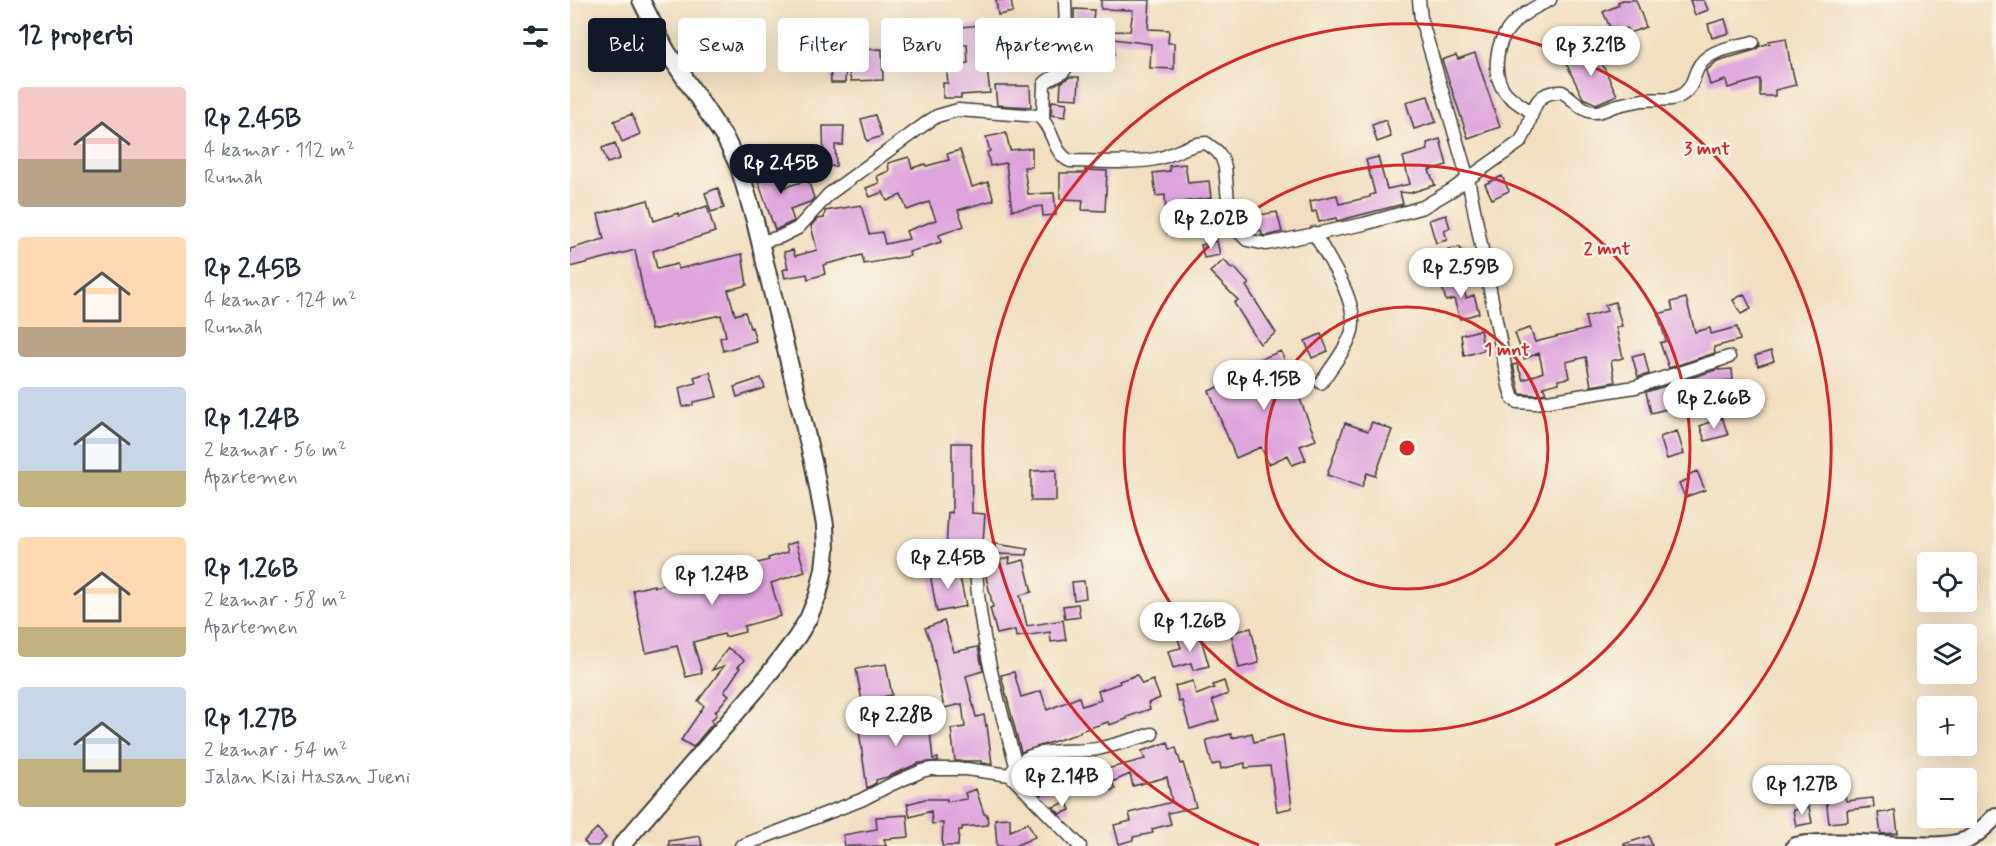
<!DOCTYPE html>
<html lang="id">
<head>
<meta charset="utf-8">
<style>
	body { margin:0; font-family:Mynerve,sans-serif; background:#f2f2f3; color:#1f2937; height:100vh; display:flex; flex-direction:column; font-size:22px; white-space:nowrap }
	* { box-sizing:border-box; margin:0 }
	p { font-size:20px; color:#747a83 }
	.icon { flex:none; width:33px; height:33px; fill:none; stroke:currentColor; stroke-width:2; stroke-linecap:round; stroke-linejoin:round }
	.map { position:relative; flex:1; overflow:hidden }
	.drawer { display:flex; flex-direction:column; background:#fff; width:570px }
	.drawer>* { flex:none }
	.top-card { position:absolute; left:18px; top:18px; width:570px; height:54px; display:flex; gap:12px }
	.buttons { position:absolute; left:1347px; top:552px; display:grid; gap:12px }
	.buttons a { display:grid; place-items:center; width:60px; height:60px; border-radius:6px; background:#fff; box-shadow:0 6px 24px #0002; font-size:30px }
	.price { position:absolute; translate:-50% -51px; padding:0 14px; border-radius:21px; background:#fff; color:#222; font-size:20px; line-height:39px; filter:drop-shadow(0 2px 3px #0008) }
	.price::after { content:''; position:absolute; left:50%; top:36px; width:18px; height:14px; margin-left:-9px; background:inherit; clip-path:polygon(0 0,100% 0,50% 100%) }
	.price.active { background:#111827; color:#fff }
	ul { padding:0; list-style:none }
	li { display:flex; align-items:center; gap:18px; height:150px; padding:0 18px }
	li span { display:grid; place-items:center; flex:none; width:168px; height:120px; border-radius:6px; color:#555 }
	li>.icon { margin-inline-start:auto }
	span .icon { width:72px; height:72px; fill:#fffc; stroke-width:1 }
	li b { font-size:26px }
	h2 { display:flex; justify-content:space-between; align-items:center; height:72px; padding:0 18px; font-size:26px }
	.pill { padding:0 21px; border-radius:6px; background:#fff; box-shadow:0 6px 24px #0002; font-size:21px; line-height:54px }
	.pill.active { background:#111827; color:#fff }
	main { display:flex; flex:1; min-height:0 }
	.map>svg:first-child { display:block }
</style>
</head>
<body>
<main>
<section class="drawer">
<h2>12 properti<svg class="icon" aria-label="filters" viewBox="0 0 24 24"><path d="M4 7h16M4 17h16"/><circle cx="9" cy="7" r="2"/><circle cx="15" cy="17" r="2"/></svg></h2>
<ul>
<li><span style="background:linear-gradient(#f6c9c9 60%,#b9a48a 0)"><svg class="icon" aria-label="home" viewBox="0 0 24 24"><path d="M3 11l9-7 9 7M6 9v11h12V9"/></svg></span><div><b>Rp 2.45B</b><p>4 kamar · 112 m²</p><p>Rumah</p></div></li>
<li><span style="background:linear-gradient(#ffd9b3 75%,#b9a48a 0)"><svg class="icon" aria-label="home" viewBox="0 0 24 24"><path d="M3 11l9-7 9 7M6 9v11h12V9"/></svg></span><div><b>Rp 2.45B</b><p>4 kamar · 124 m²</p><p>Rumah</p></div></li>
<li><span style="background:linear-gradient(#c9d6e8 70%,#c2b280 0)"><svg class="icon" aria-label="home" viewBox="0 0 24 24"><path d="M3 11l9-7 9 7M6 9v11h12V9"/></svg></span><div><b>Rp 1.24B</b><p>2 kamar · 56 m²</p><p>Apartemen</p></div></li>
<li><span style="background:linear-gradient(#ffd9b3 75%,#c2b280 0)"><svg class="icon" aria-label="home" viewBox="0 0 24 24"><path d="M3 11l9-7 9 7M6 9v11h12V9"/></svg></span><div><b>Rp 1.26B</b><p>2 kamar · 58 m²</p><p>Apartemen</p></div></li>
<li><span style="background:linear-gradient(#c9d6e8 60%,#c2b280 0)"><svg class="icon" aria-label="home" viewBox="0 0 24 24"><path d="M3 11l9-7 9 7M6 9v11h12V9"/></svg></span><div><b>Rp 1.27B</b><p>2 kamar · 54 m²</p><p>Jalan Kiai Hasan Jueni</p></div></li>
</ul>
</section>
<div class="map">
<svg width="1426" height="846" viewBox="0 0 1426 846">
	<rect width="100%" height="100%" fill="#fbf7ec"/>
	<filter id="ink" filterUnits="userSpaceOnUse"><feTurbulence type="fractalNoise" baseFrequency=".0167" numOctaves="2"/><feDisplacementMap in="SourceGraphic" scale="12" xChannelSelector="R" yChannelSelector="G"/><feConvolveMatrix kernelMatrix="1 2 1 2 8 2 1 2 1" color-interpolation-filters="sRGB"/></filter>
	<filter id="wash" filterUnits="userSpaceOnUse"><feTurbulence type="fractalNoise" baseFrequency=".008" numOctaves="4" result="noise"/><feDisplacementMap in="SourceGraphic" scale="24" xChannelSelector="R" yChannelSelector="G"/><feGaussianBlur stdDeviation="1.35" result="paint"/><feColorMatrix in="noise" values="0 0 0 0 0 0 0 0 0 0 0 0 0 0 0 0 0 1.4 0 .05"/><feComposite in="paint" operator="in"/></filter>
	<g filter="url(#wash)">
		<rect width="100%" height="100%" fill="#f1dfc0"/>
		<g id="blocks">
			<!-- building -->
			<path fill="#dea5dc" d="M426 0H441L443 12 428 15Z
				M531 0H580L578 29 599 30 598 43H604V69L580 68 581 44 544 39V54L505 55 504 9 524 10 522 32 560 31 563 10 531 9Z
				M1053 0H1066L1076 27 1059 33 1057 28 1043 34 1033 12 1049 5 1048 2Z
				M1120 0H1134L1138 10 1125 15Z
				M1155 19 1159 33 1142 38 1138 24Z
				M411 25 415 51 431 48 433 59 416 61 420 93 391 95V98H373V83H378L376 65 398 63 397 44 385 46 382 28Z
				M279 30 280 50 312 49 313 80 281 81 276 62 275 83H261L259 31Z
				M469 32 488 33 489 64 483 68H468Z
				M1216 38 1221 69H1222L1226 85 1205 90V96H1190V79L1158 88 1156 80 1140 85 1136 71 1147 61 1185 50 1190 46 1200 43 1199 41Z
				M1024 47 1047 95 1026 104 1013 98 995 61Z
				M905 53 930 127 898 138 872 60 886 55 888 59Z
				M500 77H509L508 99 490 98 491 83Z
				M425 86H460L461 107 427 105Z
				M858 96 866 122 844 129 836 102Z
				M482 101 497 103 495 117 481 115Z
				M62 114 70 134 52 142 44 121Z
				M305 115 312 136 297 141 291 119Z
				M816 120 821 137 807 142 802 125Z
				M253 126H274L273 145H265L266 166 254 167Z
				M436 133 440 150 462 148V167H454L458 194 484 193 486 215 473 216 472 206 442 210 436 163 420 166 417 152 420 151 416 137Z
				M870 139 877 165 859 170 865 185 840 193 830 192 833 204 767 221 766 218 749 222 746 211 742 212 740 201 767 195 769 204 800 197V195L805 194 796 160 808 157 817 189 840 184 833 157 858 150 857 143Z
				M45 143 50 159 37 163 32 148Z
				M390 150 402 187 418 182 424 200 388 210 394 226 369 235 371 242 339 252 340 256 294 264 292 255 253 265 255 274 238 279 237 274 215 278 213 270 218 268 214 252 223 250 225 256 247 250 241 226 247 219 254 218 255 211 291 205 299 234 312 232 315 244 339 239 336 231 366 220 359 202 337 210 331 195 317 201 313 192 300 197 296 188 309 183 307 176 319 171 318 163 339 157 342 168 355 164 356 166 379 160 377 154Z
				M201 159 212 188 238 180 244 198 240 202 220 209 224 221 205 230 187 178 191 177 187 162Z
				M615 164 618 183 639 181 641 198 614 202 616 233H597L595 195 586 196 583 173 600 171 599 166Z
				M515 170 537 171 535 211 512 210 513 200 490 199V173H515Z
				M932 176 939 191 922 199 915 184Z
				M148 188 154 208 141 212 135 193Z
				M78 200 84 221 108 213 109 216 137 206 145 232 83 251 87 269 107 264 108 269 172 254 177 285 158 290 165 315 175 312 180 328 182 327 186 341 153 351 150 338 156 336 151 315 81 330 65 250 0 267V249L34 239 28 214Z
				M707 212 712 232 696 236 692 235 691 230 680 232 672 223 670 218Z
				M876 215 880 228 874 230 877 240 866 243 859 220Z
				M647 241 650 255 634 258 631 245Z
				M890 247 895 265 882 268 878 249Z
				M654 260 662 269 664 267 679 284 676 286 706 333 690 344 664 303 668 300 640 272Z
				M892 280 896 298 904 295 909 313 890 319 884 299 876 301 872 286Z
				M1174 294 1181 309 1171 314 1163 300Z
				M1116 298 1125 332 1140 328 1141 334 1167 327 1170 340 1144 347 1145 353 1099 368 1090 343 1096 341 1088 314 1103 310 1101 302Z
				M1045 302 1052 326 1046 327 1053 358 1041 361 1045 382 1021 386 1016 357 996 362 999 378 988 380 989 383 973 387 976 393 965 395 950 394 943 365 947 364 953 380 973 372 969 353 954 359 945 333 960 328 965 342 1018 329 1015 317 1037 311 1035 305Z
				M910 330 914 350 894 356 891 335Z
				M751 334 758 351 742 358 735 341Z
				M711 351 746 440 730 446 736 460 722 465 718 455 699 464 691 447 666 458 639 391 662 381 659 375 682 365 681 363Z
				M1201 351 1204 361 1188 366 1185 356Z
				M1074 353 1079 374 1068 377 1062 356Z
				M1149 369V370L1162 369 1163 380 1138 383 1140 392 1115 398 1116 404 1081 413 1076 392Z
				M140 372 147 397 123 402V405L113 407 109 388 126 383 124 377Z
				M191 378 195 388 167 397 164 387Z
				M1152 417 1158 435 1135 441 1130 426Z
				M802 422 822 430 805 476 797 473 792 487 757 475 775 423 798 431Z
				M1107 431 1114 454 1097 459 1090 437Z
				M382 443H401L402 513 415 514 413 542 458 549 457 555 376 552 378 512 382 513Z
				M486 470V501H461V471Z
				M1127 471 1135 490 1115 497 1109 483 1119 479 1118 475Z
				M226 542 235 572 201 583 211 616 174 626 175 632 155 637 154 634 123 642 132 673 116 677 107 646 76 653 63 590 84 585V587L135 575 136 577 199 560 198 558 218 552 216 545Z
				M440 558 439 564 454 560 462 592 450 595 457 626 493 620 496 640 481 642 480 632 446 637 445 630 427 634 420 608 423 607 413 563Z
				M388 568 396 606 367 612 360 574Z
				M514 581 516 598 504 600 502 582Z
				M508 604 510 617 495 619 493 606Z
				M374 621 384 652 408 647 413 671 396 676 406 717 414 715 416 726 417 725 422 764 411 763V761H385L381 729 395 727 392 704 374 708 361 643 355 628Z
				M681 628 689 663 669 668 661 633Z
				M629 632 639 666 623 670 621 663 603 668 598 651 611 648 608 639Z
				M158 648 174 660 168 667 170 668 154 692 159 695 145 712 147 714 141 721 143 723 123 747 111 740 134 706 128 701 154 666 142 670Z
				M316 664 322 695 292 701 286 669Z
				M444 672 451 697 471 691 477 710 509 697 512 706 531 700 528 691 550 683 549 681 567 675 572 684 583 680 590 698 578 703 580 709 557 717V719L539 725 538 722 510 731V733L451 752 431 675Z
				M623 681 626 695 644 688 643 685 654 681 658 694 642 700 649 720 620 729 612 701 609 702 605 686Z
				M355 712 357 723H359L363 759 368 758V761L349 763 317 777 306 780V783L297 788 289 731 315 727 314 721Z
				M682 733 684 742 713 735 722 808 707 811 700 766 675 768V763L651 769 650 763 642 765 636 740 661 734 662 738Z
				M598 742 600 749 606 748 611 764 613 763 626 807 598 813 601 824 582 829 583 833 563 837V840L549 844 544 825 561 821 559 813 602 802 597 777 563 786 560 774 542 782 545 789 531 793 525 772 575 759 572 751Z
				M477 761 482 771 485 769 493 785 471 795 463 783 461 784 454 771 463 764Z
				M406 789 414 814H417L418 825 392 827V830H389L388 846H372L373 823 362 824 361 811 340 817 337 804 355 799H377V802L397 799 395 793Z
				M1275 796 1276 801 1303 798 1304 807 1277 810 1278 821 1259 823 1256 798Z
				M497 802 500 810 490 814 483 807Z
				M1239 807 1242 823 1226 826 1223 810Z
				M1325 811 1328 833 1311 834 1308 813Z
				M337 815 339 837 314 839 316 846H275L273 835 307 829 306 817Z
				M440 818V831L458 823 465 837 445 846H427L425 819Z
				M27 828 36 838 28 846H18L14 841Z
				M130 836 132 846H99V841Z
				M1079 836 1082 846H1054V844Z"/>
		</g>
	</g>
	<g filter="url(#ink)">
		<use href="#blocks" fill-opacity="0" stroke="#3c3935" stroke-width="1.5"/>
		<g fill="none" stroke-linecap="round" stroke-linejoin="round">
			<!-- street casing -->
			<g stroke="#3c3935" stroke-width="15">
				<path id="street" d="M849 0 851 19 898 179 939 386 943 399 948 402 965 403 1065 387 1159 357
					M962 112C952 106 943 101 935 92 928 83 926 71 927 60 929 28 953 12 980 0
					M473 119 474 84C481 75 494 77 497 65L495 0
					M744 233C758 258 789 302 782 331 777 349 761 367 751 383
					M190 242 210 237 228 228 259 194 355 124 367 116 388 110 468 116C484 127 482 153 500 161 528 161 559 164 586 159 603 156 619 143 636 143L647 151 652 158 655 167 659 213 665 228 677 240 696 244 794 224 853 207 882 190 950 142C965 123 957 90 992 92 1002 97 1010 110 1023 112 1031 113 1038 108 1045 106 1054 103 1064 102 1073 100 1086 98 1102 103 1113 94 1122 88 1123 79 1127 70 1136 49 1163 48 1183 42
					M406 568C409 636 428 701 446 765
					M443 770C461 744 502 754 527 749 546 745 564 739 582 734
					M171 846 291 800 322 784 352 771 361 769H396L440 775 510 846"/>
			</g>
			<!-- secondary casing -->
			<g stroke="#3c3935" stroke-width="20">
				<path id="secondary" d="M51 846 192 683 227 637 238 619 248 595 254 569 256 550 255 525 244 466 185 221 169 167 156 140 96 50 71 0
					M1225 846C1263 839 1303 845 1342 845 1359 846 1381 846 1397 840 1408 834 1417 825 1426 816"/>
			</g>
			<!-- street -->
			<use href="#street" stroke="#fff" stroke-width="12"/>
			<!-- secondary -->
			<use href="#secondary" stroke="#fff" stroke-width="16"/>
		</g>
	</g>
	<!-- distance rings -->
	<g fill="none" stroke="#d62828" stroke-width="3">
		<circle cx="837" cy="448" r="141"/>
		<circle cx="837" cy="448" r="283"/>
		<path d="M689 845A424 424 0 1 1 985 845"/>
	</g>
	<circle cx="837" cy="448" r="9" fill="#d62828" stroke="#fbf7ec" stroke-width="3"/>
	<g font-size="18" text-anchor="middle" font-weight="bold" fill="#d62828" stroke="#fbf7ec" stroke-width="4.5" stroke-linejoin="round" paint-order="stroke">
		<text x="1137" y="154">3 mnt</text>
		<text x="1037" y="254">2 mnt</text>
		<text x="937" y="355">1 mnt</text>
	</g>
</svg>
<div class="buttons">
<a><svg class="icon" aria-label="locate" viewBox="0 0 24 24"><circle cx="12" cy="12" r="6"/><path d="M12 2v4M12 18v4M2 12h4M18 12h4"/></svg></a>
<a><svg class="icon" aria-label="layers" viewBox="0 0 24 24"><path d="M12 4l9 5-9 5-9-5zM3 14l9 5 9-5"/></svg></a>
<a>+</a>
<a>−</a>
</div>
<b class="price" style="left:1021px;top:77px">Rp 3.21B</b>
<b class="price active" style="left:211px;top:195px">Rp 2.45B</b>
<b class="price" style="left:641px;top:250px">Rp 2.02B</b>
<b class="price" style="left:891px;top:299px">Rp 2.59B</b>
<b class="price" style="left:694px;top:411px">Rp 4.15B</b>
<b class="price" style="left:1144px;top:430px">Rp 2.66B</b>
<b class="price" style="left:378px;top:590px">Rp 2.45B</b>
<b class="price" style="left:142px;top:606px">Rp 1.24B</b>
<b class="price" style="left:620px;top:653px">Rp 1.26B</b>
<b class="price" style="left:326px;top:747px">Rp 2.28B</b>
<b class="price" style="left:492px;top:808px">Rp 2.14B</b>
<b class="price" style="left:1232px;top:816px">Rp 1.27B</b>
<div class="top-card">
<a class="pill active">Beli</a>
<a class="pill">Sewa</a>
<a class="pill">Filter</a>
<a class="pill">Baru</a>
<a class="pill">Apartemen</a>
</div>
</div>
</main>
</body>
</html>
